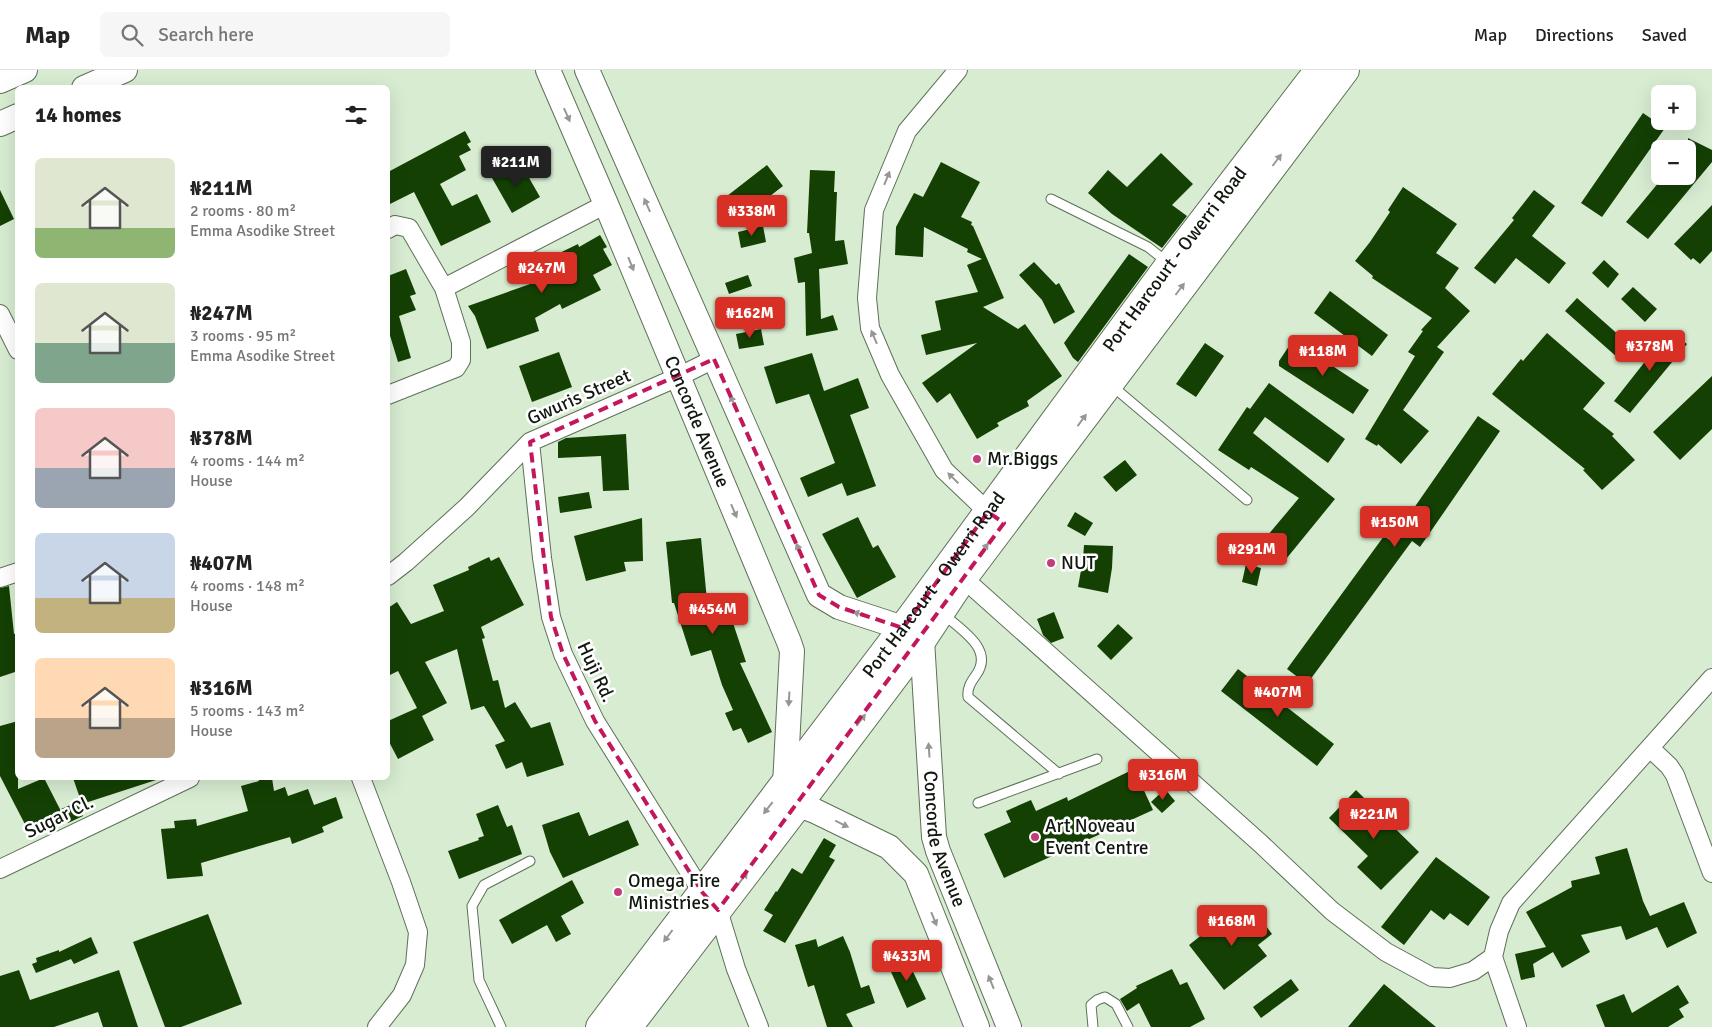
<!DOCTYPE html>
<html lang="en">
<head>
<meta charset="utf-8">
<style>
	body { margin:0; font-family:Signika,sans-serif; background:#f6f6f6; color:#222; height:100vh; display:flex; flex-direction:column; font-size:19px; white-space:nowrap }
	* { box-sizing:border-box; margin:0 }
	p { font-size:16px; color:#767676 }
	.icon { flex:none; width:28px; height:28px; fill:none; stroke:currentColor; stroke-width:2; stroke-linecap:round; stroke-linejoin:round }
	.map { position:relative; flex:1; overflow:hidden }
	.panel { position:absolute; left:15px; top:15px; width:375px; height:695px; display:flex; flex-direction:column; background:#fff; border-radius:8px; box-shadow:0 5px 20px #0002 }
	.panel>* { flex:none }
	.buttons { position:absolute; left:1651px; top:15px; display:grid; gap:10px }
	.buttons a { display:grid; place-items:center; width:45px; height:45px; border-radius:8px; background:#fff; box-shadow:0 5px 20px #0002; font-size:25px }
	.price { position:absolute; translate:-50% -42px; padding:0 11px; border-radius:5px; background:#d93025; color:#fff; font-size:16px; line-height:32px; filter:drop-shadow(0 1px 2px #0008) }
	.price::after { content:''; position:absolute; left:50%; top:30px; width:15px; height:11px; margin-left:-8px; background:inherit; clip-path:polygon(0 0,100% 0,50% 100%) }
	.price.selected { background:#222; color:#fff }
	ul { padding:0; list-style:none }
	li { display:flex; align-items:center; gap:15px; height:125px; padding:0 20px }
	li span { display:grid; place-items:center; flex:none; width:140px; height:100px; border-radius:8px; color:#555 }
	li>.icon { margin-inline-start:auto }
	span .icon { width:60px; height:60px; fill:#fffc; stroke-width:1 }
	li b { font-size:21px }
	h2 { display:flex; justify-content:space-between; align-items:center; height:60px; padding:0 20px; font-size:21px }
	header { display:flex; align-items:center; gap:30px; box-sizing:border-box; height:70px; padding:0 25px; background:#fff; border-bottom:1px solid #e0e0e0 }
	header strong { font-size:24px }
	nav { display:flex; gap:28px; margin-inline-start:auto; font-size:18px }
	.search { width:350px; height:45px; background:#f6f6f6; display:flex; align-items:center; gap:12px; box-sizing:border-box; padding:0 18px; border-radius:8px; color:#767676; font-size:19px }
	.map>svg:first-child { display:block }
</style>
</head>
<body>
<header>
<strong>Map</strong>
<div class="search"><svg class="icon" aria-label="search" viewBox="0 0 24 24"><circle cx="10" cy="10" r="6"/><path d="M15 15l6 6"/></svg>Search here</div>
<nav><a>Map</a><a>Directions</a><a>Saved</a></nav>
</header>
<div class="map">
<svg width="1712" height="957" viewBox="0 0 1712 957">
	<rect width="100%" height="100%" fill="#d7ecd1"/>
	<!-- building -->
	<path fill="#144004" d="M1643 43 1665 58 1602 147 1581 133Z
		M465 61 471 72 467 74 471 80 459 86 466 100 440 114 452 136 477 124 491 152 441 176 414 122 388 135V102Z
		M1688 68 1712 80V92L1648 169 1626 152 1664 106H1688Z
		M1161 83 1193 114 1172 135 1187 146 1162 178 1112 144 1088 123 1108 100 1127 117Z
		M520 92 540 127 512 143 492 108Z
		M941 92 980 112 961 147 972 152 971 155 973 156 1004 228 983 237 1018 259 1025 254 1062 306 1027 331 1029 336 997 353 999 356 977 369 950 323 937 333 922 313 977 273 926 285 921 265 941 260 935 231 978 222 967 195 982 189 967 182 968 179 924 157 923 187 895 185 896 157 914 123 923 127Z
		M767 95 783 116 743 147 727 126Z
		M810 100 835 101 834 122H837L835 171 844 170 848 194 819 199 821 249 833 245 838 260 806 266 805 212 798 213 794 188 812 183 809 163H807Z
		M1403 117 1457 154 1436 183 1459 198 1445 218 1470 241 1437 277 1444 282 1403 340 1429 361 1401 394 1378 374 1377 376 1365 369 1415 286 1408 282 1423 261 1421 260 1432 248 1372 208 1373 206 1355 191 1370 172 1390 142 1388 140Z
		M0 120 14 149 0 156Z
		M1534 120 1555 136 1532 166 1566 193 1549 214 1516 188 1495 214 1474 198 1514 150 1512 148Z
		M1712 135V181L1700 194 1693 188 1691 190 1674 174Z
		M763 156 766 172 741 178 738 162Z
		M600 165 607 177 603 179 612 195 593 205 601 220 562 239 560 234 535 248 539 261 487 279 475 246 468 236 533 213 531 208 543 201 539 193 578 174 579 177Z
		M1129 184 1148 197 1078 292 1073 288 1064 273Z
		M1604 190 1619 204 1608 218 1592 203Z
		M1034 192 1056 215 1059 213 1075 242 1054 254 1042 230 1019 205Z
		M406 199 416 224 410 226 416 240 399 246 411 288 398 292 388 259V206Z
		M748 205 752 216 729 224 725 213Z
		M1633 217 1657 239 1645 252 1621 229Z
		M1330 221 1388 265 1372 286 1314 243Z
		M1577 228 1630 275 1618 288 1565 241Z
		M761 259 764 275 739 279 736 264Z
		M1669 261 1687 274 1630 343 1614 331Z
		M1547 263 1605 313 1583 339 1614 364 1612 366 1635 390 1602 420 1583 400 1585 399 1492 324 1521 289 1523 291Z
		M1293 270 1369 320 1353 344 1279 296V291Z
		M1205 273 1224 286 1196 327 1176 314Z
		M559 282 572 317 532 332 519 296Z
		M812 283 824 321 858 308 869 338 850 345 876 416 847 426 842 413 808 427 800 408 835 393 809 324 776 334 764 297Z
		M1712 306V359L1680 390 1653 362Z
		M1269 313 1345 369 1328 393 1265 347 1253 363 1335 429 1282 494 1270 486 1278 474 1268 465 1299 428 1251 397 1249 400 1218 380 1247 337 1250 339Z
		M1478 346 1500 361 1420 477 1412 471 1307 614 1287 599 1384 466 1391 471Z
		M626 364 629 420 603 421 601 386 558 388V372L566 368Z
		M1125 390 1137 405 1116 422 1103 407Z
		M589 422 592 438 560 443 558 427Z
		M1075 442 1093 453 1085 466 1067 456Z
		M858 447 873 478 878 475 896 507 857 528 822 464Z
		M642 448 643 491 624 492 626 501 586 511 574 466Z
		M701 468 708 541 727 535 746 592 740 593 772 662 748 673 741 658 733 661 725 643 733 640 722 615 711 580 691 586 674 533H672L666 472Z
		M1084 475 1113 476 1112 498 1108 523 1078 517 1083 489Z
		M489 487 491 491 499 487 524 535 481 557 485 568 482 569 493 611 498 610 505 638 515 632 531 658 550 652 564 695 527 707 522 692 506 699 495 675 505 671 484 636 471 640 457 579 425 592 447 633 422 646 434 670 398 689 388 670V651L417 638 398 601 388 606V538L397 532 411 554 444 541 433 515 469 500 468 497Z
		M1246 494 1261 498 1257 516 1242 512Z
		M9 516 14 564 18 563V601L0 607V518Z
		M1054 542 1064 568 1051 573 1043 565 1037 549Z
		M1118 554 1133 568 1111 590 1097 576Z
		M1238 599 1334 674 1317 696 1221 621Z
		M18 651V719L44 708 64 747 30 764 0 706V656Z
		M1134 699 1153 740 1004 808 984 764 1011 752 1006 741 1031 730 1036 741 1067 727 1068 731Z
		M73 708H156V710L82 734Z
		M258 708H272L274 721 285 717 288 726 308 719 314 735 336 727 343 748 322 757 324 762 292 774 290 767 201 793 203 806 167 809 161 759 175 758 174 751 196 749 197 756 248 741 241 716 259 711Z
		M1165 719 1175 731 1162 743 1151 732Z
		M1356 720 1419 782 1381 820 1357 797 1368 786 1329 748Z
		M77 732 83 746 68 753 61 739Z
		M498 735 507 757 512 755 522 784 459 809 448 781 479 770 478 768 484 766 476 744Z
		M579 742 589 766 628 750 639 775 563 808 550 782 542 755Z
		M824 768 836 775 829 787 835 790 785 873 763 861 773 845 764 840 776 821 777 822 792 798 802 804Z
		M1627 778 1643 831 1650 846 1684 832 1697 863 1667 878 1657 857 1626 870 1621 856 1581 865 1590 882 1562 898 1553 882 1533 894 1535 907 1521 910 1515 884 1546 877 1526 842 1572 817 1571 811 1600 804 1595 787Z
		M1436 787 1490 827 1468 856 1450 843 1444 850 1431 840 1404 875 1381 857Z
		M572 810 584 833 561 846 571 864 556 872 547 855 512 874 499 850Z
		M1237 837 1248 851 1257 844 1272 864 1258 875 1267 886 1224 920 1189 875Z
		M208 844 242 934 181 957H165L133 872Z
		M843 866 850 882 861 918 869 915 875 933 846 944 853 957H827L814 915 808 917 795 875 816 869 818 877Z
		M91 867 98 883 74 894 71 889 36 903 32 894 37 892 36 888 59 880V882Z
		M906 887 926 929 907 938 888 895Z
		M1172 899 1180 915 1187 912 1205 949 1190 957H1151L1139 933 1127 941 1120 929 1137 918 1136 916Z
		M19 900 30 930 119 900 138 957H103L98 942 54 957H0V906Z
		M1291 909 1299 920 1261 948 1253 937Z
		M1384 914 1436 957H1348Z
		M1678 915 1689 933 1679 939 1684 947 1668 957H1605L1596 935 1624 924 1632 943Z"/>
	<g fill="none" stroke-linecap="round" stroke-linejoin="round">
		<!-- lane casing -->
		<g stroke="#5d7058" stroke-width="11">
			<path id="lane" d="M1051 129 1148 177 1167 192
				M1111 315 1247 430
				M942 543C960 559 995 579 976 605 971 612 967 618 968 627L1059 704
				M978 733 1097 689
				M501 957 479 910 472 836 484 815 530 791
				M1093 957 1091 935 1097 930 1105 927 1116 934 1128 957"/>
		</g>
		<!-- street casing -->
		<g stroke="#5d7058" stroke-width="20">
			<path id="street" d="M958 0 907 61 874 140 867 228 870 258 890 305 944 400 988 442 996 448
				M388 159 395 155 409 158 444 218 461 272V290L456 298 388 325
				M444 218 606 134
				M0 244 18 280
				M530 372 542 488 551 547 563 584 595 651 702 822
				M388 506 406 492 467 437 530 372 678 307 714 289
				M0 508 18 502
				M963 508 1260 773 1332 841 1386 882 1432 907 1450 908 1473 901 1493 887 1499 861 1511 833 1712 608
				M1650 678 1669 696 1675 705 1712 803
				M361 708 401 812 418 862 415 895 402 925 377 957
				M0 799 190 708
				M718 840 736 899 759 957
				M1493 887 1517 957"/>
		</g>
		<!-- secondary casing -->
		<g stroke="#5d7058" stroke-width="26">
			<g id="secondary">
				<path id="s1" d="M548 0 606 134 789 572 792 581 785 715"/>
				<path d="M587 0 819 525 839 537 903 558"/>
				<path d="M0 11 25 0"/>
				<path d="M84 18 125 0"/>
				<path d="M0 54 18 46"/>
				<path id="s2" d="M922 570 934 767 938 781 1009 957"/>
				<path d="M798 735 815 741 889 777 916 804 977 957"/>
			</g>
		</g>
		<!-- primary casing -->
		<g stroke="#5d7058" stroke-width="30">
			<g id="primary">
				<path id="s3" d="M600 957 903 558 1170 194 1319 0"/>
				<path d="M628 957 788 748 922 570 963 508 1345 0"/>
			</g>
		</g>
		<!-- lane -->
		<use href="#lane" stroke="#fff" stroke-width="9"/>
		<!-- street -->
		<use href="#street" stroke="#fff" stroke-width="18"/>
		<!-- secondary -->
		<use href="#secondary" stroke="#fff" stroke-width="24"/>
		<!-- primary -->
		<use href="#primary" stroke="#fff" stroke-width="28"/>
	</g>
	<!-- one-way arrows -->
	<defs><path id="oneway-solid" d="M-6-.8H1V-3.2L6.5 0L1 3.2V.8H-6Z" transform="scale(1.25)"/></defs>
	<g fill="#949793">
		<use href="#oneway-solid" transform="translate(567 45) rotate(66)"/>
		<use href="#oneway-solid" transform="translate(1277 90) rotate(-53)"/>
		<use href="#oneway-solid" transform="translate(887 108) rotate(-68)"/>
		<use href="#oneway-solid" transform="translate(647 135) rotate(-114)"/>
		<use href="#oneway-solid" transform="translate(631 194) rotate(68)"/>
		<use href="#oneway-solid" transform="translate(1180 219) rotate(-53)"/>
		<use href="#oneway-solid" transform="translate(874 267) rotate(-113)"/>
		<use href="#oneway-solid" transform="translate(733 332) rotate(-114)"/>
		<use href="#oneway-solid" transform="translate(1082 350) rotate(-54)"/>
		<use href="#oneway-solid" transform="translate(953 408) rotate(-136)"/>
		<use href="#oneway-solid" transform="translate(734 441) rotate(67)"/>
		<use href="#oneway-solid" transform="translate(984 479) rotate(-53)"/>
		<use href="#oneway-solid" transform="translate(799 480) rotate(-114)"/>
		<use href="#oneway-solid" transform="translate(860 544) rotate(-162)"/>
		<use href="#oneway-solid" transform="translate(789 629) rotate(93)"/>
		<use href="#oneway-solid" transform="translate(861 650) rotate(-53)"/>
		<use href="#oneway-solid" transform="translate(929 680) rotate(-94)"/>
		<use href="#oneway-solid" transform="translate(768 738) rotate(128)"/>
		<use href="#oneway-solid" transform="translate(842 754) rotate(26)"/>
		<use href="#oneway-solid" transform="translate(743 808) rotate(-53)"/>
		<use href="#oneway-solid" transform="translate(934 849) rotate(68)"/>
		<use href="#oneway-solid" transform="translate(668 866) rotate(127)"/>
		<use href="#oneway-solid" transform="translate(991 912) rotate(-112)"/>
	</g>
	<!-- marked area -->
	<path fill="none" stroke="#c2185b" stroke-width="4" stroke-dasharray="10 6" stroke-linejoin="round" d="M714 289 819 525 839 537 903 558 988 442 1004 453 718 840 702 822 595 651 563 584 551 547 530 372Z"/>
	<!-- markers -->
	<g fill="#c33d7d" stroke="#fff" stroke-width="2">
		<circle cx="977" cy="389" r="5"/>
		<circle cx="1051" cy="493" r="5"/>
		<circle cx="1035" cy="767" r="5"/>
		<circle cx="618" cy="822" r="5"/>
	</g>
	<g text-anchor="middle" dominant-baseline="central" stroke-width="5" stroke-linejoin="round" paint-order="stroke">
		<!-- street labels -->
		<g font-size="19" fill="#11180f" stroke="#fff">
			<text stroke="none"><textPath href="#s3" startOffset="959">Port Harcourt - Owerri Road</textPath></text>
			<text transform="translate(579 327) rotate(-24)">Gwuris Street</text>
			<text stroke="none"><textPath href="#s1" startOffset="382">Concorde Avenue</textPath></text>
			<text stroke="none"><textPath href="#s3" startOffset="554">Port Harcourt - Owerri Road</textPath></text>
			<text transform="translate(596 602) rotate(65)">Huji Rd.</text>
			<text transform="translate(59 747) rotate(-26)">Sugar Cl.</text>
			<text stroke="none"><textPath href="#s2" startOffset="201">Concorde Avenue</textPath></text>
		</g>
		<!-- poi labels -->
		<g font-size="19" fill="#11180f" stroke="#fff" text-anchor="start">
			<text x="987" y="389">Mr.Biggs</text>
			<text x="1061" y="493">NUT</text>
			<text x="1045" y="756">Art Noveau<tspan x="1045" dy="22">Event Centre</tspan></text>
			<text x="628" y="811">Omega Fire<tspan x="628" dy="22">Ministries</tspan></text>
		</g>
	</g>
</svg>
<div class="buttons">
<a>+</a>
<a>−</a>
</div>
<b class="price selected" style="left:516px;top:118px">₦211M</b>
<b class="price" style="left:752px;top:167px">₦338M</b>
<b class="price" style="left:542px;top:224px">₦247M</b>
<b class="price" style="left:750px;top:269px">₦162M</b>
<b class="price" style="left:1650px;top:302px">₦378M</b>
<b class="price" style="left:1323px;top:307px">₦118M</b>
<b class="price" style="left:1395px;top:478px">₦150M</b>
<b class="price" style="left:1252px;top:505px">₦291M</b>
<b class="price" style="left:713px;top:565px">₦454M</b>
<b class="price" style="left:1278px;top:648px">₦407M</b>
<b class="price" style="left:1163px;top:731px">₦316M</b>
<b class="price" style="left:1374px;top:770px">₦221M</b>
<b class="price" style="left:1232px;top:877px">₦168M</b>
<b class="price" style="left:907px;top:912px">₦433M</b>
<section class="panel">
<h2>14 homes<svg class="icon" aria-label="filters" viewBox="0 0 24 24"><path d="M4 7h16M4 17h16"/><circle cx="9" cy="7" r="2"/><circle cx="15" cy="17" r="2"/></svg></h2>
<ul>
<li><span style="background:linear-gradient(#dfe7d0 70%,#8fb573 0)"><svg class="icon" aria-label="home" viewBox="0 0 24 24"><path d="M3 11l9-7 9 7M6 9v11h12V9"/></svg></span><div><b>₦211M</b><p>2 rooms · 80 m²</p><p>Emma Asodike Street</p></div></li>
<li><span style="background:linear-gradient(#dfe7d0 60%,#7fa58c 0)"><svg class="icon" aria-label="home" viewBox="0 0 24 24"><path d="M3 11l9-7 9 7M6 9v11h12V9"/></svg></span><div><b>₦247M</b><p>3 rooms · 95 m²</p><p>Emma Asodike Street</p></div></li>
<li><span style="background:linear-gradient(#f6c9c9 60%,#9aa5b1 0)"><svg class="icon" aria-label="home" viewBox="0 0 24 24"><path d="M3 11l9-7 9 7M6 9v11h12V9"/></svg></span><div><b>₦378M</b><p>4 rooms · 144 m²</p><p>House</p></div></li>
<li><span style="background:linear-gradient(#c9d6e8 65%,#c2b280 0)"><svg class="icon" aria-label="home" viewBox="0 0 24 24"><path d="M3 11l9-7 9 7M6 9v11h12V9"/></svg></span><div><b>₦407M</b><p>4 rooms · 148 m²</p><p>House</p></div></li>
<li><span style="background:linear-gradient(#ffd9b3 60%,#b9a48a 0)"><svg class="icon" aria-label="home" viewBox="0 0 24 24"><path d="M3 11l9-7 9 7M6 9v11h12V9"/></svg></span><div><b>₦316M</b><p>5 rooms · 143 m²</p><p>House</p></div></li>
</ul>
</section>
</div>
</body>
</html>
